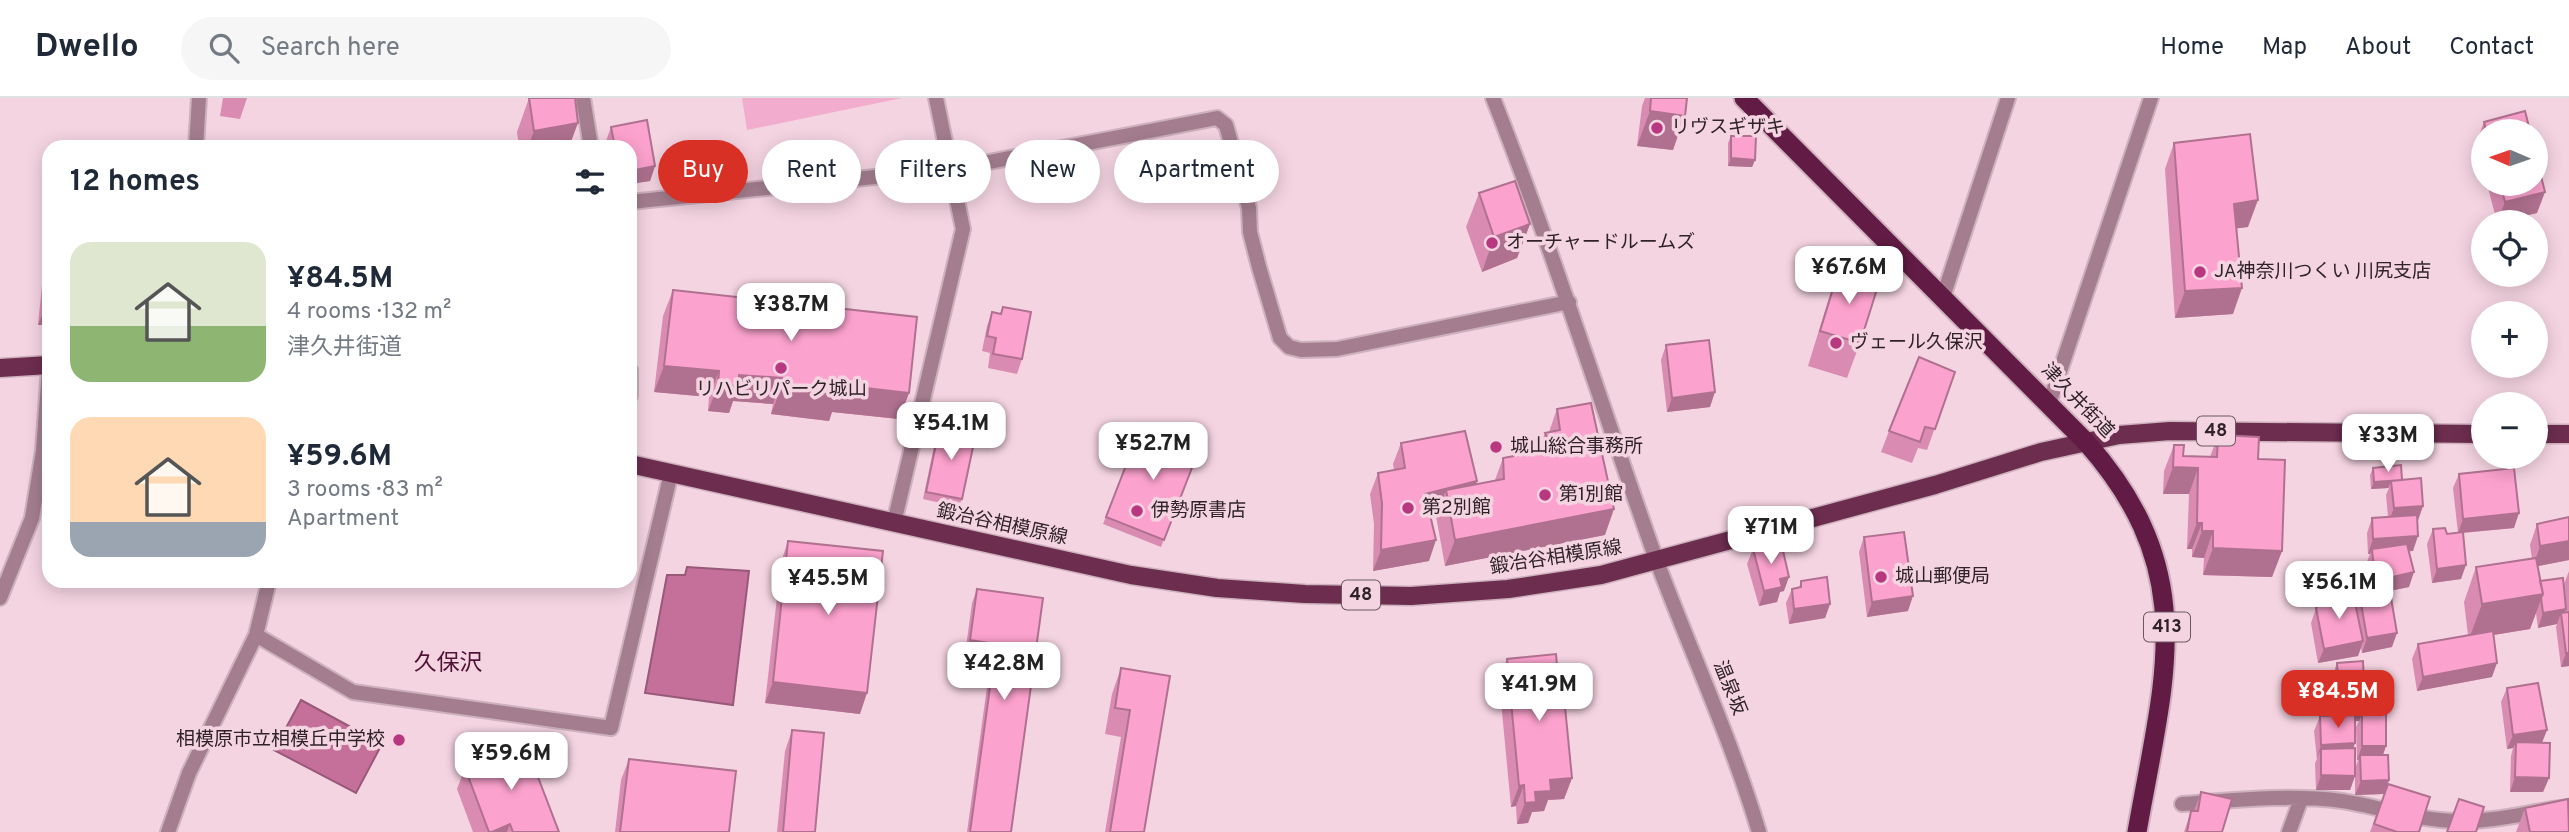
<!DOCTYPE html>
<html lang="en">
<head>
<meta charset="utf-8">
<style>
	body { margin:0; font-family:Overpass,"Noto Sans JP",sans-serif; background:#f6f6f7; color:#1f2937; height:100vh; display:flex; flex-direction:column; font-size:26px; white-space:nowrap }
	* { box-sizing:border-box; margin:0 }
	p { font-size:23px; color:#747a83 }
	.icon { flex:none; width:38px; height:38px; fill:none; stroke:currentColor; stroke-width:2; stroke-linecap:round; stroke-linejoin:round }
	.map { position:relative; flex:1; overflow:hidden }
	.details { position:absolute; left:42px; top:42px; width:595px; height:448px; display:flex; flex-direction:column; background:#fff; border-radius:21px; box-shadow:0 4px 18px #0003 }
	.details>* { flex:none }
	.top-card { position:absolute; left:658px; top:42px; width:665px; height:63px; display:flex; gap:14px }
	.needle { width:46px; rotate:272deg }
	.buttons { position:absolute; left:2471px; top:21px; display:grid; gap:14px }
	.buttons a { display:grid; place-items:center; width:77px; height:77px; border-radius:50%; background:#fff; box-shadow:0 4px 18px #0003; font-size:35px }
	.price { position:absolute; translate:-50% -60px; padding:0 16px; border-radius:14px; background:#fff; color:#222; font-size:23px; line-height:46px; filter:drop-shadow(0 2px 4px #0008) }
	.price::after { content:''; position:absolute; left:50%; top:42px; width:21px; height:16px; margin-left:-10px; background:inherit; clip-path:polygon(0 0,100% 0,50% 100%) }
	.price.current { background:#d93025; color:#fff }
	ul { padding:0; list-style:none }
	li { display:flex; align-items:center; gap:21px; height:175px; padding:0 28px }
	li span { display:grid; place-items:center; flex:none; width:196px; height:140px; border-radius:21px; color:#555 }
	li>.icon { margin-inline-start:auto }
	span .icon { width:84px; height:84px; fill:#fffc; stroke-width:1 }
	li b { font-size:30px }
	h2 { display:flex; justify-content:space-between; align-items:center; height:84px; padding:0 28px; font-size:30px }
	.chip { padding:0 24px; border-radius:32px; background:#fff; box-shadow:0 4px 18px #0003; font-size:24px; line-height:63px }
	.chip.current { background:#d93025; color:#fff }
	header { display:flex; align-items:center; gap:42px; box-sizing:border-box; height:98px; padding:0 35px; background:#fff; border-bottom:2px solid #e0e1e3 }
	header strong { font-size:33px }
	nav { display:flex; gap:38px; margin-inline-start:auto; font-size:24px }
	.search { width:490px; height:63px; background:#f6f6f7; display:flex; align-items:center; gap:18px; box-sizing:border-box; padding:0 24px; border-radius:38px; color:#747a83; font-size:26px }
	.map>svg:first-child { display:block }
</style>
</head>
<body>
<header>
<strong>Dwello</strong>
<div class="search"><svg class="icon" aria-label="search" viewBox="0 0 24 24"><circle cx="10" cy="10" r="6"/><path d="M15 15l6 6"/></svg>Search here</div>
<nav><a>Home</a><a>Map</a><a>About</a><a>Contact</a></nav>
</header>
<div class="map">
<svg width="2569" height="734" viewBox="0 0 2569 734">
	<rect width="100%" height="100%" fill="#f5d4e2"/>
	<!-- green -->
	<path fill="#f2accd" d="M742 0H902L747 32Z"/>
	<!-- water -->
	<path fill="#c5709b" stroke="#985978" stroke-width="2" d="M687 469 749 473 733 607 645 595 667 477H685Z
		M301 602 382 646 356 695 274 652Z"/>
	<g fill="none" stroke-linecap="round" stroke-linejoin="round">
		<!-- minor casing -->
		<g stroke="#cdb1bd" stroke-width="18">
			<path id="minor" d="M583 0 591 49
				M1493 0C1553 152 1601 307 1656 461 1690 552 1731 640 1759 734
				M196 49 199 0
				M630 104 953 71 1217 20 1226 27 1249 110 1250 134 1259 169 1280 240 1289 249 1301 252 1337 251 1569 204
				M1943 199 2008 0
				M630 272V298
				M2049 306 2151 0
				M894 425 963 131 936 0
				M269 483 256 537 353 594 611 630 671 375
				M2182 706C2235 702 2290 696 2342 703 2381 709 2418 723 2458 723 2496 724 2532 713 2569 709
				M168 734 189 675 256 537
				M2289 734 2301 701"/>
		</g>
		<!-- tertiary casing -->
		<g stroke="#cdb1bd" stroke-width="18">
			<path id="tertiary" d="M0 500 32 420 43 353 49 271"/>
		</g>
		<!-- primary casing -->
		<g stroke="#cdb1bd" stroke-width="21">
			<path id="primary" d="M0 270 49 267
				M2536 336H2569
				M630 366 1131 477 1217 490 1305 496 1411 498 1508 491 1601 477 1935 387 2041 354 2119 337 2170 333 2483 336"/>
		</g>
		<!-- trunk casing -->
		<g stroke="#cdb1bd" stroke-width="23">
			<path id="trunk" d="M1744 0 2086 344C2202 475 2164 579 2137 734"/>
		</g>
		<!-- minor -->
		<use href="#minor" stroke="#a47e8f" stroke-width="14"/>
		<!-- tertiary -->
		<use href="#tertiary" stroke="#a47e8f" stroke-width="14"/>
		<!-- primary -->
		<use href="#primary" stroke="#6d2d4f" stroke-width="18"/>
		<!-- trunk -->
		<use href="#trunk" stroke="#621b44" stroke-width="19"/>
	</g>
	<!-- wall -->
	<path fill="#d98bb1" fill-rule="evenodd" d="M223 0H247L240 21 220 18Z
		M529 0 569 49H519L517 34Z
		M1645 0H1687L1673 52 1637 48 1642 8Z
		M647 22 655 68 650 83 630 86V49H607L606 43 611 29Z
		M2484 24 2530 33H2483V72L2476 45Z
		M1731 38 1755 62 1752 69 1728 68V45Z
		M2174 45 2248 129 2236 130 2233 216 2175 220 2165 71Z
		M2487 86H2536L2537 115 2497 124Z
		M1479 95 1530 126 1517 160 1482 174 1466 129Z
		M1840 168 1854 180 1860 245 1847 280 1808 268 1828 203Z
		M47 173H49V227H38L42 187Z
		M673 192 909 295 899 321 832 314 829 323 771 316 773 306 733 303 729 315 708 313 709 299 654 294 663 218Z
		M1003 209 1022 261 1017 276 988 270 990 255 982 253 987 228 992 214 1000 216Z
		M1666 247 1710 309 1667 314 1661 262Z
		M1955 274 1927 352 1918 350 1912 365 1881 354 1889 333Z
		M1557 311 1605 437 1445 468 1436 418 1438 412 1429 414V463L1373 473 1374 426 1370 396 1378 375 1394 372 1393 366 1401 345 1477 383 1476 386 1495 382 1503 360 1533 354 1537 345 1542 343 1545 335 1549 334Z
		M1142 326 1200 349 1161 449 1103 426Z
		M940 327 962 401 959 409 923 401 937 334Z
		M2218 337 2258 361 2282 453 2272 479 2203 477 2204 460 2192 459V451H2187L2189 396H2163L2164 373 2174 347 2183 358 2210 359Z
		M2373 370 2402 382 2423 408 2418 422 2413 453H2409V489L2390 493 2392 549 2362 555 2361 550 2358 558 2318 565 2311 525 2316 510 2355 503 2359 494 2369 492 2366 466 2370 456H2368L2367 435 2372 420 2388 419 2386 397 2389 390 2371 391 2370 377Z
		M2459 376 2514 430 2463 435 2461 481 2432 485 2427 446 2433 431 2447 436 2458 435 2453 390Z
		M2569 419V462L2538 468 2540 483 2564 486 2569 473V568L2561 569 2556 529 2557 526 2538 530 2536 515 2530 531 2493 537 2492 579 2417 593 2412 561 2418 546 2468 537 2464 504 2476 469 2532 461 2530 447 2537 426Z
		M1864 439 1908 513 1867 519 1859 454Z
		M788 443 860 616 765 605 781 464Z
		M1753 451 1784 493 1780 494 1777 504 1759 508 1747 466Z
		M1801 483 1830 506 1825 520 1789 526 1786 505 1792 491 1799 490Z
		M977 491 1043 500 1011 734H967L991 560 965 556 972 505Z
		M1507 561 1572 680 1564 701 1548 702 1544 713 1532 714 1528 725 1517 726 1516 708 1511 709 1499 582Z
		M2337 565 2365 608 2363 614 2386 648 2383 657 2389 682 2384 696 2355 697V678L2350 692H2316L2315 665 2317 661 2314 633 2320 618H2334L2332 579ZM2355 623H2359L2356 629 2357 662H2358L2355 671 2353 650Z
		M1121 570 1170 578 1144 734H1105L1121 639 1105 636 1112 596Z
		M2507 590 2547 632 2542 644 2549 680 2543 694H2510L2511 658 2513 650 2507 651 2501 604Z
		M792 632 815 734H777L785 653Z
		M629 661 729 734H615L621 682Z
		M465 670 559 734H473L457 691Z
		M2388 686 2419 734H2370Z
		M2201 694 2222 734H2184L2191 713H2194Z
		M2525 710 2569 734H2516Z"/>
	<!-- shaded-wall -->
	<path fill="#b07190" d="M1650 13 1685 18 1673 52 1637 48Z
		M578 25 569 49H528L534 33Z
		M1731 60 1755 62 1752 69 1728 68Z
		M655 68 650 83 630 86V73Z
		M2545 94 2537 115 2497 124 2505 104Z
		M2258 102 2248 129 2224 132 2234 106Z
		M1530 126 1517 160 1482 174 1494 139Z
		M2242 190 2233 216 2175 220 2185 193Z
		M44 212 49 213V227H38Z
		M664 268 719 273 709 299 654 294Z
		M739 277 782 280 773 306 733 303 729 315 708 313 718 287Z
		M840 287 909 295 899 321 832 314 829 323 771 316 781 290Z
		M1715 294 1710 309 1667 314 1672 300Z
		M2173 369 2198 370 2189 396H2163Z
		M1477 383 1470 404 1446 392 1438 412 1418 417 1425 396Z
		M2391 383 2388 390 2371 391 2374 384Z
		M2423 408 2418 422 2388 425 2394 410Z
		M1614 411 1605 437 1445 468 1455 442Z
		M2519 415 2514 430 2458 435 2463 421Z
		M2197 425H2202L2192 451H2187Z
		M2202 433H2213L2204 460 2192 459Z
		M2418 438 2413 453 2372 456V451L2370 456H2368L2373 441Z
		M1436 442 1429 463 1373 473 1381 452Z
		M2569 443V462L2533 469 2540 448Z
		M2213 450 2282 453 2272 479 2203 477Z
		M2466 467 2461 481 2432 485 2437 471Z
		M2414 474 2409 489 2369 497 2375 483Z
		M1789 479 1784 493 1780 494 1777 504 1759 508 1764 493 1780 481Z
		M2543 496 2530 531 2469 541 2482 506Z
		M1913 498 1908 513 1867 519 1872 504Z
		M1830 506 1825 520 1789 526 1794 511Z
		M2566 511 2562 523 2561 515 2557 526 2538 530 2543 515Z
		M2397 535 2392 549 2362 555 2367 540Z
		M970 542 996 546 991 560 965 556Z
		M2363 543 2358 558 2318 565 2324 551Z
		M2566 555H2569V568L2561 569Z
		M2497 565 2492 579 2417 593 2423 579Z
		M773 584 867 595 860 616 765 605Z
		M2365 608 2359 623 2334 624 2340 610Z
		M2547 632 2541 647 2516 644 2513 650 2507 651 2513 637Z
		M2355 645 2350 660 2321 651 2316 661 2321 647Z
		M2362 648H2386L2381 662 2360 657 2358 662H2357Z
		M2321 677 2355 678 2350 692H2316Z
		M2515 679 2549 680 2543 694H2510Z
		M1572 680 1564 701 1548 702 1544 713 1532 714 1528 725 1517 726 1525 705 1535 694 1550 682Z
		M2389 682 2384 696 2355 697 2361 683Z
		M1524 687 1516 708 1511 709 1519 688Z
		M510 726 507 734H492Z"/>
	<!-- building -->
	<path fill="#fca2ce" stroke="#b07190" stroke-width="2" d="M529 0H575L578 25 534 33Z
		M1651 0H1687L1685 18 1650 13Z
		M2525 13 2530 33H2486L2484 24Z
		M647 22 655 68 630 73V49H615L611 29Z
		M2250 36 2258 102 2234 106 2242 190 2185 193 2174 45Z
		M1731 38H1756L1755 62 1731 60Z
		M2536 58 2545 94 2505 104 2500 86H2536Z
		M1515 83 1530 126 1494 139 1479 95Z
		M1840 168 1856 173 1854 180 1878 188 1860 245 1820 233Z
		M47 173H49V213L44 212Z
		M673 192 917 219 909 295 840 287 838 297 781 290 782 280 739 277V288L718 287 719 273 664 268Z
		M1003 209 1031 214 1022 261 993 256 996 240 987 238 992 214 1001 216Z
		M1709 242 1715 294 1672 300 1666 247Z
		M1919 259 1955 274 1935 331 1925 329 1920 344 1889 333Z
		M1591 305 1614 411 1455 442 1446 392 1504 381 1503 360 1540 353 1537 345 1548 341 1545 335 1560 332 1557 311Z
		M1142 326 1200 349 1164 442 1106 419Z
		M940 327 976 335 962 401 926 394Z
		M1465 333 1477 383 1425 396 1436 442 1381 452 1382 405 1378 375 1405 370 1401 345Z
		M2218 337 2259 339 2258 361 2285 362 2282 453 2213 450V433H2202V425H2197L2198 370 2173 369 2174 347H2184L2183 358 2217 359Z
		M2401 367 2402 382 2374 384 2373 370Z
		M2514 370 2519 415 2463 421 2459 376Z
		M2421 380 2423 408 2394 410 2391 383Z
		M2417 417 2418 438 2373 441 2372 420Z
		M2569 419V443L2540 448 2537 426Z
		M2445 430 2447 436 2463 434 2466 467 2437 471 2433 431Z
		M1904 434 1913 498 1872 504 1864 439Z
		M788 443 883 453 867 595 773 584Z
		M1781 444 1789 479 1780 481 1782 489 1764 493 1753 451Z
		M2407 446 2414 474 2375 483 2372 451Z
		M2536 460 2543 496 2482 506 2476 469Z
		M1827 479 1830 506 1794 511 1792 491 1801 489V483Z
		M2563 480 2566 511 2543 515 2541 500 2543 496 2540 483Z
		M2389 488 2397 535 2367 540 2359 494Z
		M977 491 1043 500 1011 734H970L996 546 970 542Z
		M2353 495 2363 543 2324 551 2316 510 2324 500Z
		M2569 514V555H2566L2561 515Z
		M2493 533 2497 565 2423 579 2418 546Z
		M1556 556 1557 568H1561L1572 680 1550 682 1551 693 1535 694 1536 704 1525 705 1524 687 1519 688 1507 561Z
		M2363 563 2365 608 2340 610 2337 565Z
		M1121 570 1170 578 1144 734H1110L1130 612 1115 610Z
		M2538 585 2547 632 2513 637 2507 590Z
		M2362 614H2386V648H2362Z
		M2355 617V645L2321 647 2320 618Z
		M792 632 824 635 815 734H783Z
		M523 640 559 734H513L510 726 492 734H489L465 670Z
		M2516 644 2550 645 2549 680 2515 679Z
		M2355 650V678L2321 677V651Z
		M2360 657H2388L2389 682 2361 683Z
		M629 661 736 673 729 734H620Z
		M2388 686 2430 699 2419 734H2397L2374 726Z
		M2201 694 2232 701 2222 734H2187L2191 713H2198Z
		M2459 701 2484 709 2476 734H2447Z
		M2568 701 2569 734H2530L2525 710Z"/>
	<!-- markers -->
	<g fill="#b83781" stroke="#f5d4e2" stroke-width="2.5">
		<circle cx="1657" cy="30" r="7"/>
		<circle cx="1492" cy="145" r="7"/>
		<circle cx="2200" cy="174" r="7"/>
		<circle cx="1836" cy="245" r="7"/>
		<circle cx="781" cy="270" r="7"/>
		<circle cx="1496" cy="349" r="7"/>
		<circle cx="1545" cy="397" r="7"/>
		<circle cx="1408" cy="410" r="7"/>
		<circle cx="1137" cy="413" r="7"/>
		<circle cx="1881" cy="479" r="7"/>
		<circle cx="399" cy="642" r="7"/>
	</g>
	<g text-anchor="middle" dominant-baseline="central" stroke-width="7" stroke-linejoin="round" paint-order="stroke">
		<!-- shield labels -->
		<g fill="#f5d4e2" stroke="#6a5860" stroke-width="2">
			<rect x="2197" y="318.5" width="38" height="29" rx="5"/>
			<rect x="1342" y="482.5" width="38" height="29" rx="5"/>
			<rect x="2144" y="514.5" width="46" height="29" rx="5"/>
		</g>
		<g font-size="18" font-weight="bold" fill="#2f2328">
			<text x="2216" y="333">48</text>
			<text x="1361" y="497">48</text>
			<text x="2167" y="529">413</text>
		</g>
		<!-- poi labels -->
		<g font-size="19" fill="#2f2328" stroke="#f5d4e2" text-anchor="start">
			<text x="1671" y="30">リヴスギザキ</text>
			<text x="1506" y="145">オーチャードルームズ</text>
			<text x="2214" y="174">JA神奈川つくい 川尻支店</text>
			<text x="1850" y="245">ヴェール久保沢</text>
			<text x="781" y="292" text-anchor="middle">リハビリパーク城山</text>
			<text x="1510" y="349">城山総合事務所</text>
			<text x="1559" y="397">第1別館</text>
			<text x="1422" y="410">第2別館</text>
			<text x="1151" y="413">伊勢原書店</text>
			<text x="1895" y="479">城山郵便局</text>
			<text x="385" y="642" text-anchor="end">相模原市立相模丘中学校</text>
		</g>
		<!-- street labels -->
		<g font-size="19" fill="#2f2328" stroke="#f5d4e2">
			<text transform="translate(2077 303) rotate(46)">津久井街道</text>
			<text transform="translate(1002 427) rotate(12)">鍛冶谷相模原線</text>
			<text transform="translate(1556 460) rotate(-9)">鍛冶谷相模原線</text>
			<text transform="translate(1729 590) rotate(68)">温泉坂</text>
		</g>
		<!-- quarter labels -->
		<g font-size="23" fill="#511337" stroke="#f5d4e2">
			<text x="448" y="566">久保沢</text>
		</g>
	</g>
</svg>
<div class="buttons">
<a><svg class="needle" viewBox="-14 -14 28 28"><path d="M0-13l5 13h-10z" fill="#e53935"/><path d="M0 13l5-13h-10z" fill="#747a83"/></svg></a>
<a><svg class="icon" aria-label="locate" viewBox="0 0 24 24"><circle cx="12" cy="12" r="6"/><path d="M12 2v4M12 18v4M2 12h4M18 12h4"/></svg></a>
<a>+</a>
<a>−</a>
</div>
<b class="price" style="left:1849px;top:208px">¥67.6M</b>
<b class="price" style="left:791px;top:245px">¥38.7M</b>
<b class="price" style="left:951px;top:364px">¥54.1M</b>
<b class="price" style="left:2388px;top:376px">¥33M</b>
<b class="price" style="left:1153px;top:384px">¥52.7M</b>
<b class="price" style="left:1771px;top:468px">¥71M</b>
<b class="price" style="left:828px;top:519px">¥45.5M</b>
<b class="price" style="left:2339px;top:523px">¥56.1M</b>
<b class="price" style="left:1004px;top:604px">¥42.8M</b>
<b class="price" style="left:1539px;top:625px">¥41.9M</b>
<b class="price current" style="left:2338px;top:632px">¥84.5M</b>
<b class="price" style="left:511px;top:694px">¥59.6M</b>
<div class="top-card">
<a class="chip current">Buy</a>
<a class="chip">Rent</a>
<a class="chip">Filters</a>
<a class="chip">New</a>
<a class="chip">Apartment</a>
</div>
<section class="details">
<h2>12 homes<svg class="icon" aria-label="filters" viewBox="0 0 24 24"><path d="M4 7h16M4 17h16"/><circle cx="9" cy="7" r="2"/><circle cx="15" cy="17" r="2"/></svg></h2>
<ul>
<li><span style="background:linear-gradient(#dfe7d0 60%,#8fb573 0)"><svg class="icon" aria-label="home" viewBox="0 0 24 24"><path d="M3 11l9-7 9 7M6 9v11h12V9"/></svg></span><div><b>¥84.5M</b><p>4 rooms · 132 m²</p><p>津久井街道</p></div></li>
<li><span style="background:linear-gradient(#ffd9b3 75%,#9aa5b1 0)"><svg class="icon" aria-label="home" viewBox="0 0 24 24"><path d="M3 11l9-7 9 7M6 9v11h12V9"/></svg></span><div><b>¥59.6M</b><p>3 rooms · 83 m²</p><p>Apartment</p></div></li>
</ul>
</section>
</div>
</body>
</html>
